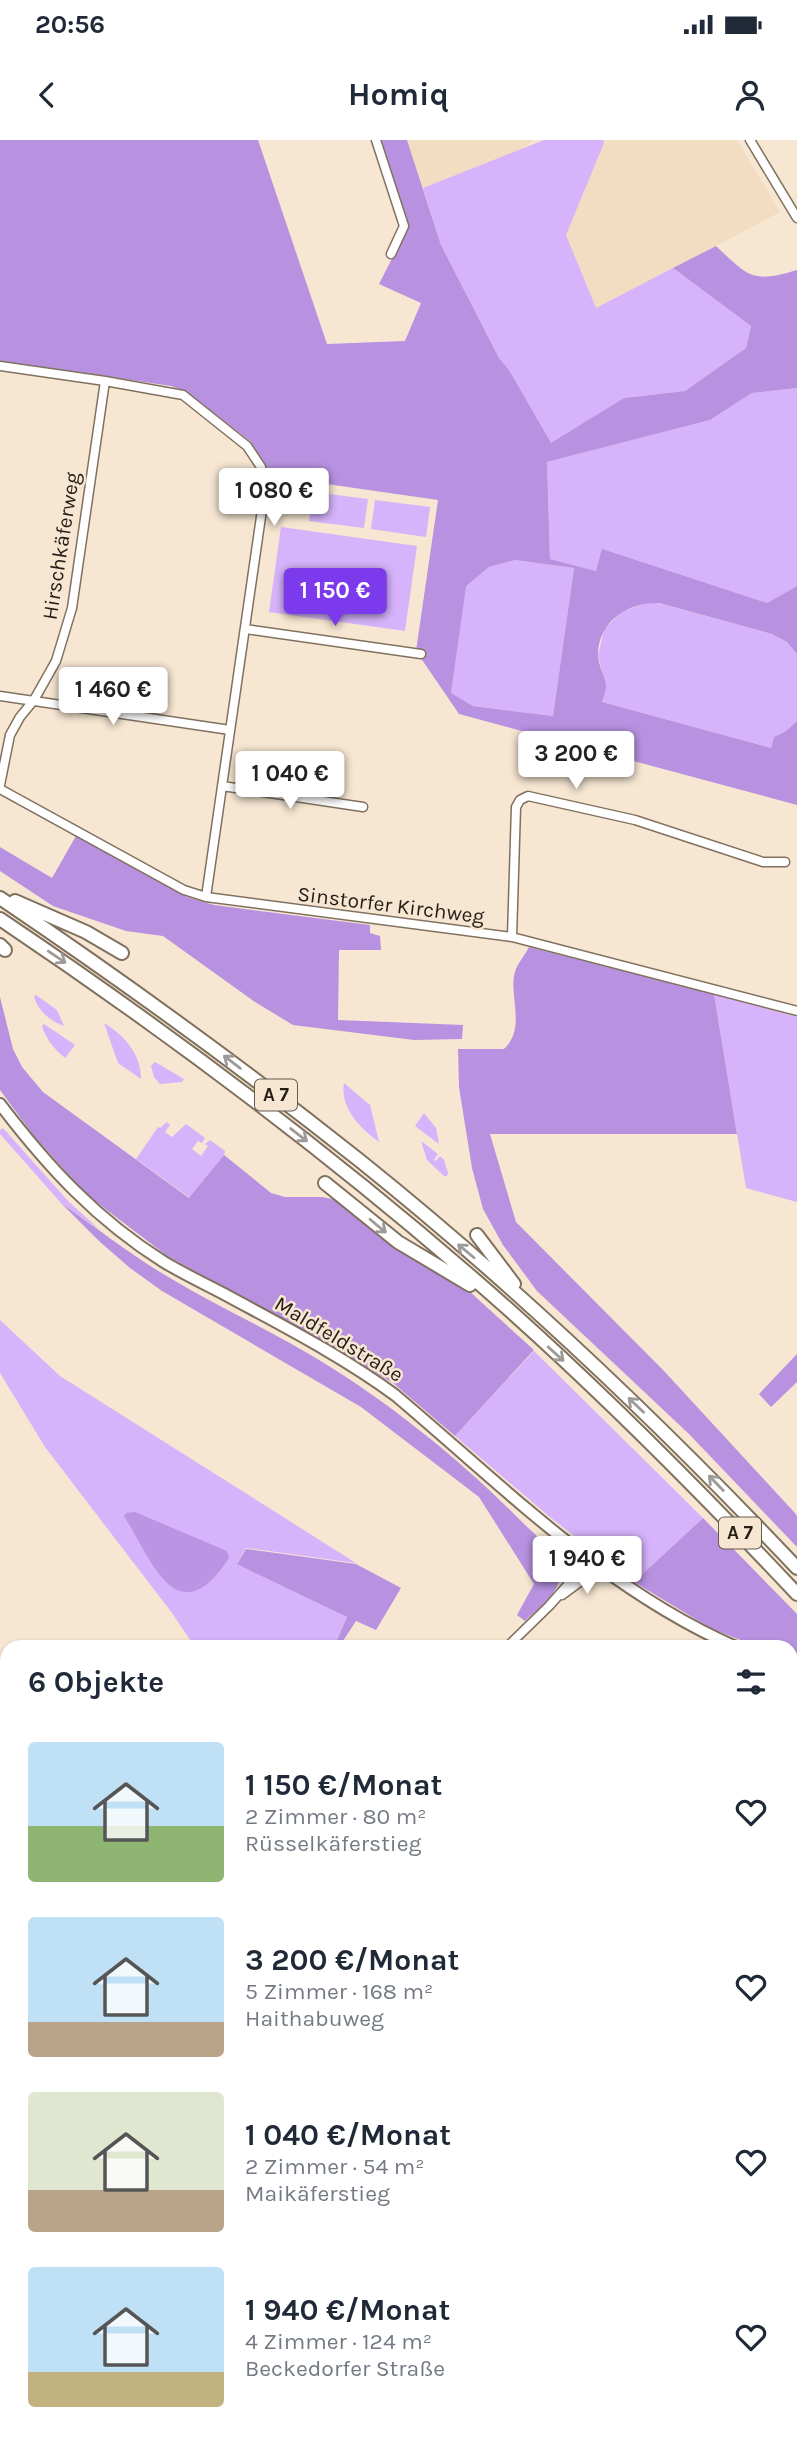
<!DOCTYPE html>
<html lang="de">
<head>
<meta charset="utf-8">
<style>
	body { margin:0; font-family:Karla,sans-serif; background:#f6f6f7; color:#1f2937; height:100vh; display:flex; flex-direction:column; font-size:26px; white-space:nowrap }
	* { box-sizing:border-box; margin:0 }
	p { font-size:23px; color:#747a83 }
	.icon { flex:none; width:38px; height:38px; fill:none; stroke:currentColor; stroke-width:2; stroke-linecap:round; stroke-linejoin:round }
	.map { position:relative; flex:1; overflow:hidden }
	.side { position:absolute; left:0px; top:1500px; width:798px; height:800px; display:flex; flex-direction:column; background:#fff; border-radius:21px 21px 0 0; box-shadow:0 2px 5px #0004 }
	.side>* { flex:none }
	.price { position:absolute; translate:-50% -60px; padding:0 16px; border-radius:7px; background:#fff; color:#222; font-size:23px; line-height:46px; filter:drop-shadow(0 2px 4px #0008) }
	.price::after { content:''; position:absolute; left:50%; top:42px; width:21px; height:16px; margin-left:-10px; background:inherit; clip-path:polygon(0 0,100% 0,50% 100%) }
	.price.on { background:#7c3aed; color:#fff }
	ul { padding:0; list-style:none }
	li { display:flex; align-items:center; gap:21px; height:175px; padding:0 28px }
	li span { display:grid; place-items:center; flex:none; width:196px; height:140px; border-radius:7px; color:#555 }
	li>.icon { margin-inline-start:auto }
	span .icon { width:84px; height:84px; fill:#fffc; stroke-width:1 }
	li b { font-size:30px }
	h2 { display:flex; justify-content:space-between; align-items:center; height:84px; padding:0 28px; font-size:30px }
	.status { display:flex; justify-content:space-between; align-items:center; height:49px; padding:0 35px; background:#fff; direction:ltr }
	.status svg { height:19px; fill:currentColor }
	header { display:flex; justify-content:space-between; align-items:center; height:91px; padding:0 28px; background:#fff; font-size:32px; font-weight:700 }
	.map>svg:first-child { display:block }
</style>
</head>
<body>
<div class="status"><b>20:56</b><svg viewBox="0 0 49 12"><path d="M0 12V9h3v3zM5 12V6h3v6zM10 12V3h3v9zM15 12V0h3v12zM26 1h20v11H26zM47 4h2v5h-2z"/></svg></div>
<header><svg class="icon" aria-label="back" viewBox="0 0 24 24"><path d="M15 5l-7 7 7 7"/></svg>Homiq<svg class="icon" aria-label="person" viewBox="0 0 24 24"><circle cx="12" cy="8" r="4"/><path d="M4 21q1-7 8-7t8 7"/></svg></header>
<div class="map">
<svg width="797" height="2298" viewBox="0 0 797 2298">
	<rect width="100%" height="100%" fill="#f6e6d2"/>
	<!-- built -->
	<path fill="#f2ddc2" d="M407 0H534L519 11 423 48Z
		M603 0H737L780 72 596 169 565 95 604 3Z"/>
	<!-- green -->
	<path fill="#d6b3fb" d="M544 0H603L604 3 566 95 596 168 673 128 751 186 746 208 685 251 624 258 551 304 509 230 499 218 441 105 423 48Z
		M797 248V446L767 463 603 410 596 431 550 419 547 322 710 280 752 253Z
		M313 352 368 359 364 388 309 381Z
		M375 360 430 367 426 397 371 389Z
		M281 387 417 406 405 491 269 472Z
		M515 420 574 428 553 576 473 566 451 553 465 446 489 427Z
		M646 463H658L772 494 787 502 797 514V581L786 591 774 597 771 608 602 562 606 546 598 516 604 490 621 472Z
		M714 854 797 877V1062L746 1048Z
		M36 855 57 870 64 886C52 882 37 871 34 856Z
		M104 883C125 896 141 914 141 939L118 923Z
		M44 884 75 905 65 918C54 909 46 899 42 886Z
		M155 922 184 939 182 942 160 944 154 937 151 926Z
		M344 943 370 965 379 1002C360 988 340 968 344 943Z
		M424 973 436 988 439 1004 415 986Z
		M167 982 170 985 165 992 172 997 186 984 205 998 202 1003 198 1001 192 1009 201 1016 208 1006 205 1004 210 1000 225 1011 224 1015 190 1058 136 1019 158 987 160 988Z
		M3 988 69 1062 100 1090 61 1063 0 994V990Z
		M421 1001 438 1014 434 1020 436 1021 440 1016 444 1020 448 1033 447 1036H444L427 1020Z
		M0 1180 60 1236 356 1423 246 1408 237 1423 347 1477 334 1507H195L172 1473 45 1307 0 1233Z
		M534 1211 703 1378 634 1442 551 1378 455 1296Z
		M794 1566H797V1694L791 1695V1587Z"/>
	<!-- forest -->
	<path fill="#b891e0" fill-rule="evenodd" d="M0 0H258L327 204 405 201 421 163 379 144 409 85 380 0H407L441 105 499 218 509 230 551 303 624 258 685 251 746 208 751 186 673 128 716 106C748 136 752 144 797 130V248L752 253 710 280 547 322 550 419 596 431 602 409 767 463 797 446V514L787 502 772 494 659 463C628 462 599 481 598 514 598 526 605 535 606 546 606 551 603 558 602 562L771 608 774 597 786 591 797 581V665L459 574 416 511 438 360 271 336 250 301 186 252 171 246 0 221ZM515 420 574 428 553 576 473 566 451 553 466 446 489 427Z
		M76 696 187 757 214 765 370 785V793L380 796 381 810H339L338 880 463 885 462 899 414 900 293 885 255 862 163 796 126 791 53 766 0 731V707L52 738Z
		M529 807 714 854 737 994H490L516 1082 664 1231 794 1372 797 1376V1407L689 1294 537 1151 503 1105 483 1069 472 1028 459 947 458 909H504C527 887 508 854 515 832 517 824 525 815 529 807Z
		M0 857 13 909 22 927 43 952 189 1058 224 1015 271 1053 285 1057H322L337 1060 393 1105 469 1151 534 1210 455 1296 393 1243 166 1115 87 1055 33 995 0 950Z
		M61 1063C97 1088 132 1116 170 1138 218 1167 270 1190 319 1220 390 1263 463 1322 521 1381 534 1394 558 1412 560 1431 562 1452 539 1468 525 1481L517 1475 534 1444 479 1357 361 1267 162 1151 130 1128 99 1101Z
		M797 1214V1242L771 1267 759 1254Z
		M703 1378 797 1474V1566L794 1567 793 1588 791 1507H746V1502L712 1489 634 1442Z
		M246 1409 356 1424 401 1448 376 1490 356 1481 339 1507H334L347 1477 237 1424Z"/>
	<!-- water -->
	<path fill="#bc94e4" d="M135 1372 227 1411 229 1418C178 1496 153 1423 124 1376L126 1373Z"/>
	<g fill="none" stroke-linecap="round" stroke-linejoin="round">
		<!-- stream -->
		<path stroke="#bc94e4" stroke-width="2.5" d="M791 1590 797 1591"/>
		<!-- minor casing -->
		<g stroke="#80715f" stroke-width="11">
			<path id="minor" d="M376 0 404 86 391 114
				M750 0 797 78
				M0 226 105 241 183 255 247 306 261 327 265 349 206 757
				M245 489 421 514
				M0 556 230 590
				M0 645 10 595 20 577 34 560 56 521 72 468 105 241
				M222 646 363 667
				M0 649 184 750 206 757 512 797 797 871
				M512 797 516 667 520 660 528 656 635 680 763 722H785
				M561 1397 567 1418 568 1443
				M562 1455 600 1427
				M507 1507 549 1466 590 1420
				M0 2232 7 2207
				M254 2292 268 2298"/>
		</g>
		<!-- major casing -->
		<g stroke="#80715f" stroke-width="14">
			<path id="major" d="M0 964C48 1027 97 1080 164 1122 184 1134 205 1144 226 1155 283 1186 342 1216 395 1255 503 1346 605 1450 736 1507
				M791 1524 797 1525"/>
		</g>
		<!-- highway casing -->
		<g stroke="#80715f" stroke-width="16">
			<path id="highway" d="M0 758C123 841 243 928 359 1020 515 1145 660 1283 797 1428
				M15 761 86 792 122 813
				M0 779C177 898 347 1026 507 1168 609 1259 704 1355 797 1454
				M0 805 5 810
				M325 1043 398 1102 470 1145
				M477 1095 514 1144"/>
		</g>
		<!-- minor -->
		<use href="#minor" stroke="#fff" stroke-width="8"/>
		<!-- major -->
		<use href="#major" stroke="#fff" stroke-width="10"/>
		<!-- highway -->
		<use href="#highway" stroke="#fff" stroke-width="12"/>
	</g>
	<!-- one-way arrows -->
	<defs><path id="oneway-shaft" d="M-6 0H5M1.5-3L5.5 0L1.5 3" fill="none" stroke-width="1.6" stroke-linecap="round" stroke-linejoin="round" transform="scale(1.75)"/></defs>
	<g stroke="#9d9a97">
		<use href="#oneway-shaft" transform="translate(57 817) rotate(34)"/>
		<use href="#oneway-shaft" transform="translate(232 922) rotate(-143)"/>
		<use href="#oneway-shaft" transform="translate(299 995) rotate(38)"/>
		<use href="#oneway-shaft" transform="translate(378 1086) rotate(40)"/>
		<use href="#oneway-shaft" transform="translate(466 1111) rotate(-140)"/>
		<use href="#oneway-shaft" transform="translate(556 1214) rotate(42)"/>
		<use href="#oneway-shaft" transform="translate(636 1265) rotate(-136)"/>
		<use href="#oneway-shaft" transform="translate(716 1343) rotate(-134)"/>
	</g>
	<g text-anchor="middle" dominant-baseline="central" stroke-width="5" stroke-linejoin="round" paint-order="stroke">
		<!-- shield labels -->
		<g fill="#f6e6d2" stroke="#645b4f" stroke-width="2">
			<rect x="255" y="939.5" width="42" height="31" rx="5"/>
			<rect x="719" y="1377.5" width="42" height="31" rx="5"/>
		</g>
		<g font-size="19" font-weight="bold" fill="#251f17">
			<text x="276" y="955">A 7</text>
			<text x="740" y="1393">A 7</text>
		</g>
		<!-- street labels -->
		<g font-size="21" fill="#251f17" stroke="#f6e6d2">
			<text transform="translate(61 406) rotate(-81)">Hirschkäferweg</text>
			<text transform="translate(391 765) rotate(7)">Sinstorfer Kirchweg</text>
			<text transform="translate(339 1199) rotate(31)">Maldfeldstraße</text>
		</g>
	</g>
</svg>
<b class="price" style="left:274px;top:388px">1 080 €</b>
<b class="price on" style="left:335px;top:488px">1 150 €</b>
<b class="price" style="left:113px;top:587px">1 460 €</b>
<b class="price" style="left:576px;top:651px">3 200 €</b>
<b class="price" style="left:290px;top:671px">1 040 €</b>
<b class="price" style="left:587px;top:1456px">1 940 €</b>
<section class="side">
<h2>6 Objekte<svg class="icon" aria-label="filters" viewBox="0 0 24 24"><path d="M4 7h16M4 17h16"/><circle cx="9" cy="7" r="2"/><circle cx="15" cy="17" r="2"/></svg></h2>
<ul>
<li><span style="background:linear-gradient(#bfe0f5 60%,#8fb573 0)"><svg class="icon" aria-label="home" viewBox="0 0 24 24"><path d="M3 11l9-7 9 7M6 9v11h12V9"/></svg></span><div><b>1 150 €/Monat</b><p>2 Zimmer · 80 m²</p><p>Rüsselkäferstieg</p></div><svg class="icon" aria-label="heart" viewBox="0 0 24 24"><path d="M12 20l-8-8c-3-5 5-10 8-4 3-6 11-1 8 4z"/></svg></li>
<li><span style="background:linear-gradient(#bfe0f5 75%,#b9a48a 0)"><svg class="icon" aria-label="home" viewBox="0 0 24 24"><path d="M3 11l9-7 9 7M6 9v11h12V9"/></svg></span><div><b>3 200 €/Monat</b><p>5 Zimmer · 168 m²</p><p>Haithabuweg</p></div><svg class="icon" aria-label="heart" viewBox="0 0 24 24"><path d="M12 20l-8-8c-3-5 5-10 8-4 3-6 11-1 8 4z"/></svg></li>
<li><span style="background:linear-gradient(#dfe7d0 70%,#b9a48a 0)"><svg class="icon" aria-label="home" viewBox="0 0 24 24"><path d="M3 11l9-7 9 7M6 9v11h12V9"/></svg></span><div><b>1 040 €/Monat</b><p>2 Zimmer · 54 m²</p><p>Maikäferstieg</p></div><svg class="icon" aria-label="heart" viewBox="0 0 24 24"><path d="M12 20l-8-8c-3-5 5-10 8-4 3-6 11-1 8 4z"/></svg></li>
<li><span style="background:linear-gradient(#bfe0f5 75%,#c2b280 0)"><svg class="icon" aria-label="home" viewBox="0 0 24 24"><path d="M3 11l9-7 9 7M6 9v11h12V9"/></svg></span><div><b>1 940 €/Monat</b><p>4 Zimmer · 124 m²</p><p>Beckedorfer Straße</p></div><svg class="icon" aria-label="heart" viewBox="0 0 24 24"><path d="M12 20l-8-8c-3-5 5-10 8-4 3-6 11-1 8 4z"/></svg></li>
</ul>
</section>
</div>
</body>
</html>
